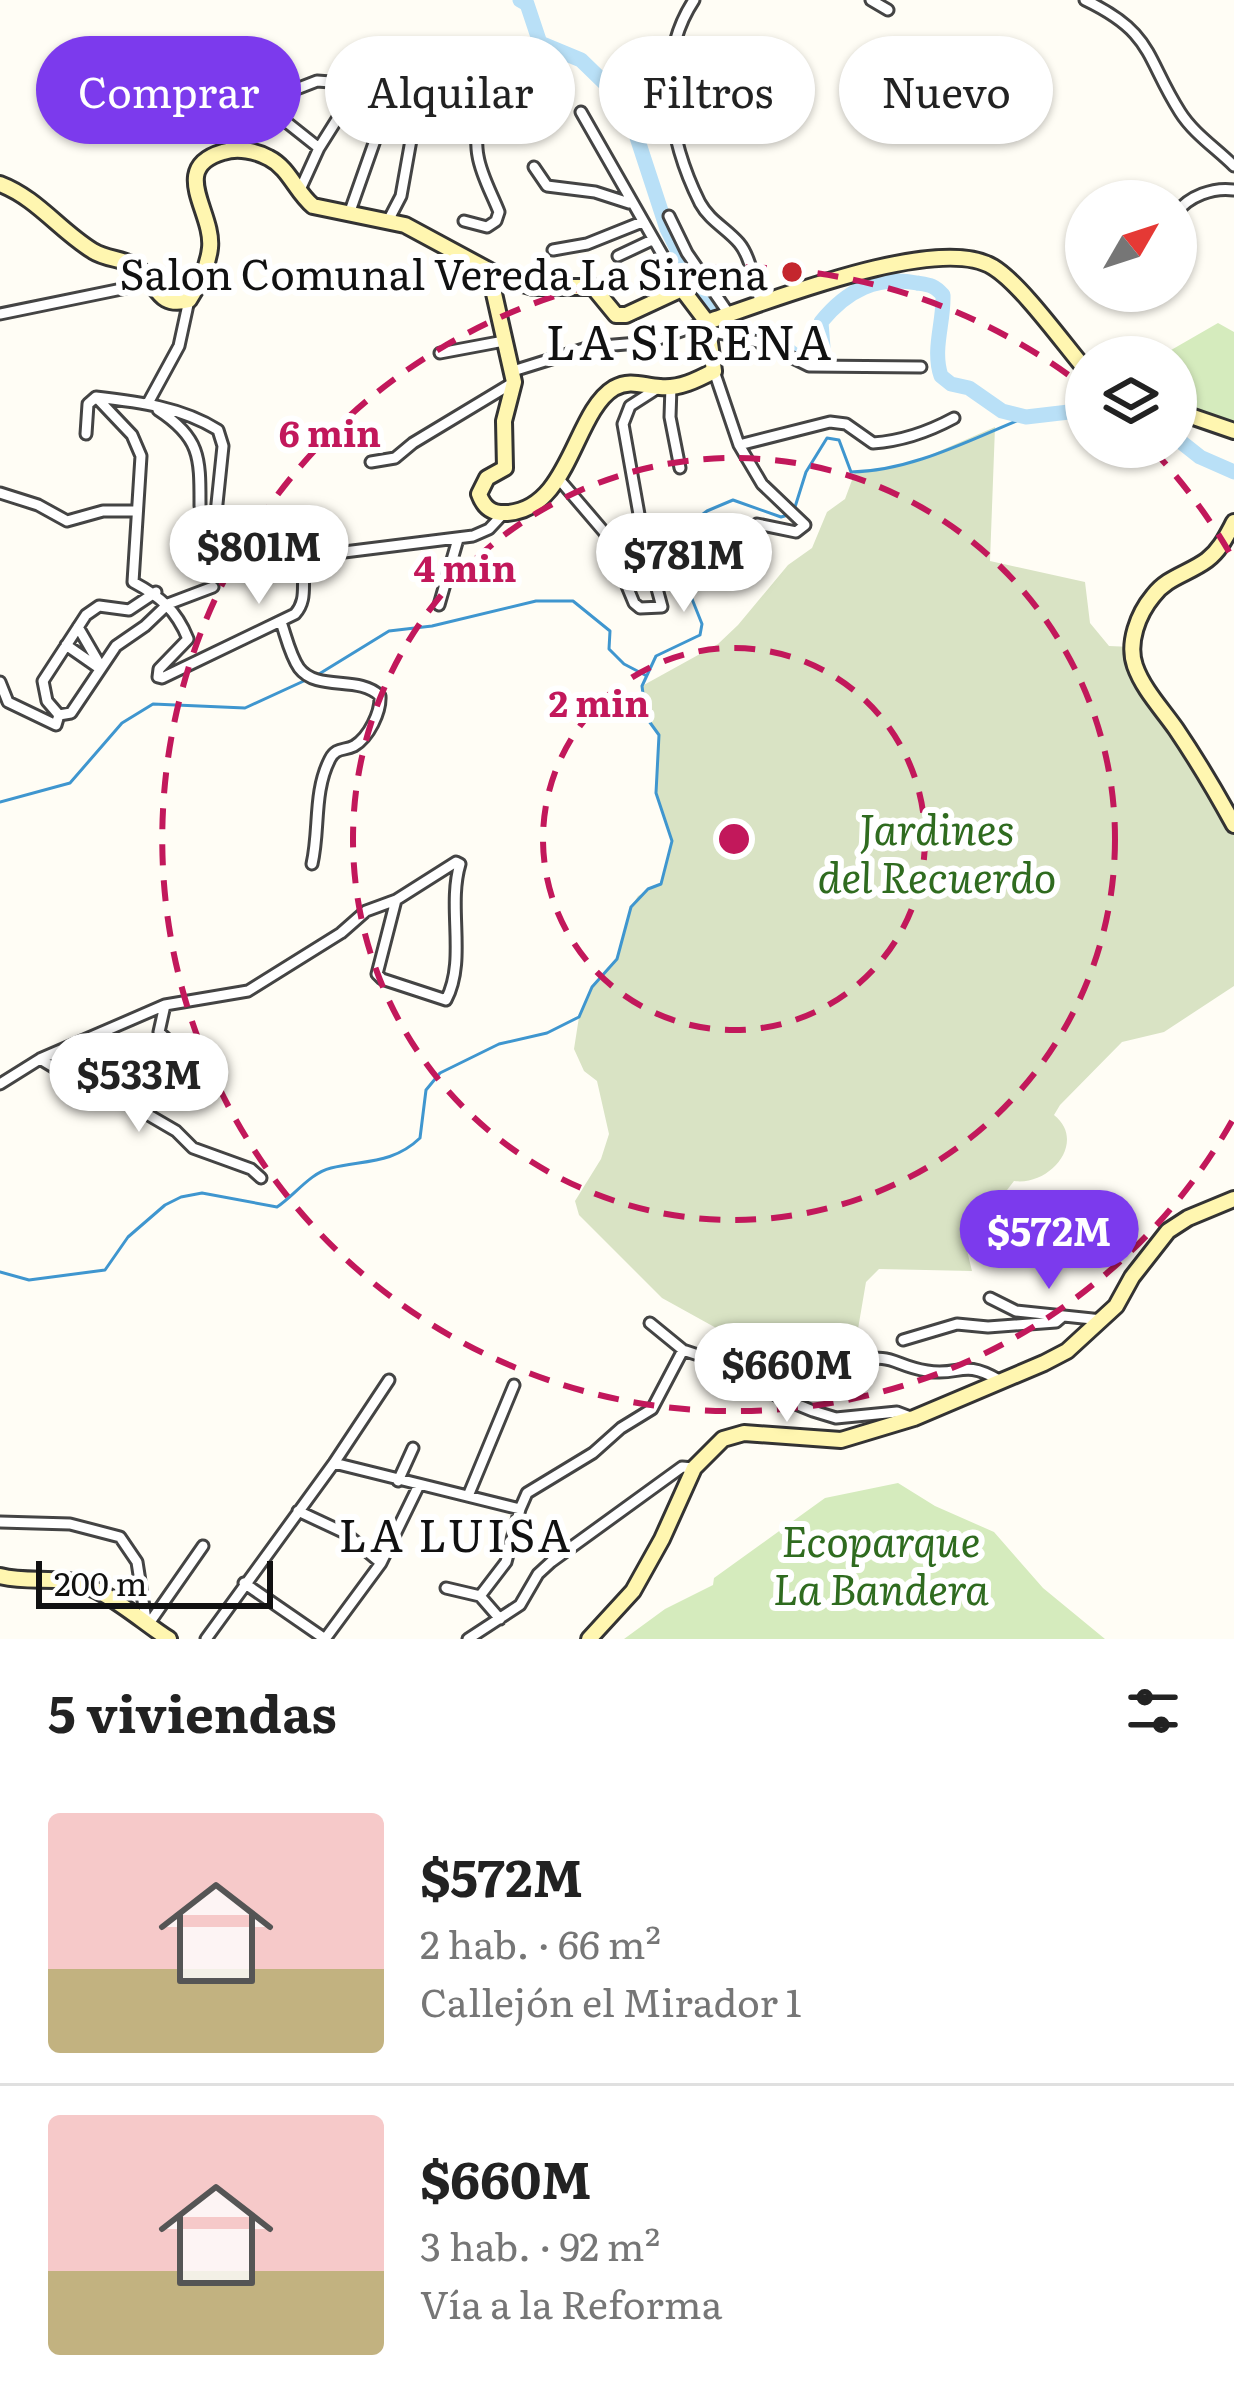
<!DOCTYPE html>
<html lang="es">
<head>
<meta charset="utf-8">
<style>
	body { margin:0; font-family:Literata,serif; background:#f6f6f6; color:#222; height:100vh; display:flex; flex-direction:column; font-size:45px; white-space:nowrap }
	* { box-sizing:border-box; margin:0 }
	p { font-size:39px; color:#767676 }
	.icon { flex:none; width:66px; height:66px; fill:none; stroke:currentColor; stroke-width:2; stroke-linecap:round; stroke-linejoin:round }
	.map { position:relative; height:1639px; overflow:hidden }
	.drawer { display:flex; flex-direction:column; background:#fff; flex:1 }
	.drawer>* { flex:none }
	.top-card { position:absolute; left:36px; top:36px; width:1164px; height:108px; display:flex; gap:24px }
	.needle { width:78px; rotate:51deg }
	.controls { position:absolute; left:1065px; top:180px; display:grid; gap:24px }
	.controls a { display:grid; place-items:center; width:132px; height:132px; border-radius:50%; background:#fff; box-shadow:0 3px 9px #0004; font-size:60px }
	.scale { position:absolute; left:36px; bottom:30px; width:237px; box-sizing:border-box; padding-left:12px; border:6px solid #111; border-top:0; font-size:33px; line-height:42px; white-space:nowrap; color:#111; -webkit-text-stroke:9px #fff; paint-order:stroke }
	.price { position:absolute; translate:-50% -102px; padding:0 27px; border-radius:42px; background:#fff; color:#222; font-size:39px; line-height:78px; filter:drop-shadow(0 3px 6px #0008) }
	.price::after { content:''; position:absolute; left:50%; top:72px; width:36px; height:27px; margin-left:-18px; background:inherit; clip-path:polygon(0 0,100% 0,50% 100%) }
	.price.active { background:#7c3aed; color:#fff }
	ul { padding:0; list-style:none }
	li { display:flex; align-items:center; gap:36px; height:300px; padding:0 48px }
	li+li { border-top:3px solid #e0e0e0 }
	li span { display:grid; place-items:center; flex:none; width:336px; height:240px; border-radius:12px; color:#555 }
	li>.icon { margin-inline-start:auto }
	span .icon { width:144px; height:144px; fill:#fffc; stroke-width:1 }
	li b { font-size:51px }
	h2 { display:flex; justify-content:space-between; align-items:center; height:144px; padding:0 48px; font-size:51px }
	.pill { padding:0 42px; border-radius:54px; background:#fff; box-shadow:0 3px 9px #0004; font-size:42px; line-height:108px }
	.pill.active { background:#7c3aed; color:#fff }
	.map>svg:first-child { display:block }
</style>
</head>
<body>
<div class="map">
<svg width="1234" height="1639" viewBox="0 0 1234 1639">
	<rect width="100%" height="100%" fill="#fffdf5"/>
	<!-- green -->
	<path fill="#d5ebbd" d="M1218 323 1234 332V431L1176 411V357H1159Z
		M898 1483 935 1506 994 1532 1043 1588 1105 1639H624L665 1609 713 1585 714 1578 825 1498Z"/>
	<!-- cemetery -->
	<path fill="#d9e3c4" d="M995 427 990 561 1085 582 1090 623 1109 646 1132 647 1134 663 1234 825V986L1164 1032 1122 1042 1060 1105 1054 1115C1087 1141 1051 1186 1014 1181L983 1221 961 1226 972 1271 879 1269 866 1282 851 1370 800 1369 752 1356 718 1329 662 1298 579 1215 575 1201 601 1159 609 1134 597 1081 584 1071 574 1049 579 1017 592 987 617 958 631 907 638 896 661 884 672 841 656 793 659 735 646 717 642 686 718 644 738 625 788 565 812 548 827 512 845 499 855 472 912 463Z"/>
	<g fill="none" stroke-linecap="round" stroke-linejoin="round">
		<!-- stream -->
		<path stroke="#3f96cf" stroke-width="3" d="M795 507 806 472 827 438 839 440 851 472C912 471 971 439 1026 417
			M0 802 70 783 122 723 153 704 245 708 319 674 389 631 432 626 536 601H573L610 631 609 649 624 664 645 675
			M0 1272 29 1280 105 1270 128 1237 165 1205 181 1197 202 1193 277 1207C295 1195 310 1173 331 1168 364 1160 393 1164 420 1138L426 1090 440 1073 499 1044 547 1033 579 1017 592 987 617 959 631 907 648 889 661 884 672 841 656 793 659 735 646 717 642 686 656 656 700 635 702 624 680 569 686 527 707 511 733 500 781 517 788 515"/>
		<!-- river -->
		<path stroke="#b9e0f7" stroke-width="15" d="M520 0 527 4 540 43 581 60 615 93 629 113 667 229 684 263 723 316 730 324 775 340 801 360 816 364 824 360 821 322C847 290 877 275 917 283 930 285 934 285 943 295 944 323 932 349 941 376L951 384 969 388 1002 411 1026 417 1086 410
			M1176 438 1200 457 1234 472"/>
		<!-- street casing -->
		<g stroke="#444" stroke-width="15">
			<path id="street" d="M694 0C654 60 669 141 700 203 710 221 726 228 739 243 751 257 755 286 761 304
				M871 0 888 10
				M1085 0C1154 33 1145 57 1180 112 1193 133 1217 149 1234 166
				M231 78 319 148
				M263 102 317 81 345 83
				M581 112 682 289
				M534 167 547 186 595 192 629 203
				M299 192 319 148 346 105C377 106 420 121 447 105L449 79 460 74C489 94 472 127 478 156 481 175 492 194 499 212L496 221 487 227 464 221
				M1176 213C1189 196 1213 187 1234 190
				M349 214 386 109
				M669 216 687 253 729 314
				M389 219 401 196 416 112
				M553 250 587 244 642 222
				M618 256 652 240
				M0 314 151 283
				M711 331 762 343 809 366 921 367
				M440 353 504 341
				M513 371 590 347 650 342 707 322
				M714 371 739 445 762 484 805 525 796 532 757 524
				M671 386 670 417 680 468
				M148 403 179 346 189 300
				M158 410C201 438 200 458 200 506
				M86 434 88 404 96 397
				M739 445 830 422 846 424 873 443C903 441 928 432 954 418
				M371 462 395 458 413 443 514 382
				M558 478 605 533 634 603 640 608 662 607 643 537 623 424 630 406 658 388
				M0 493 38 505 67 521 103 511H135
				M215 523 223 446 218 430C181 407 139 402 96 397L132 435 141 456 133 582C159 596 176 609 188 639L159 669 158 677 162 678 295 614C312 595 295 574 312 556L473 536 489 529 503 514
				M439 605 458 539
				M281 622C286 636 290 655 299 668 317 692 359 675 380 696 381 712 369 737 354 746 344 751 336 747 330 759 313 792 320 829 312 864
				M78 627 100 665
				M66 645 99 668
				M0 682 8 702 56 725 59 715 71 713 116 646 145 626 168 604 213 587
				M59 715 47 701 43 681 86 615 99 606 129 610 156 592
				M165 1005 159 1032 175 1047 200 1059
				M40 1059 95 1092 117 1097 140 1110 176 1131 193 1148 251 1169 261 1178
				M0 1084 40 1059 165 1005 248 991 341 933 366 911 396 900 456 862 460 864C447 907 467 960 446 1000L382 979 377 974 396 900
				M990 1298 1016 1311 1102 1320
				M650 1323 683 1350 716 1361 781 1398 813 1411 836 1418 897 1412 913 1418
				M903 1340 957 1324 988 1327 1056 1322 1063 1316
				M854 1362C895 1352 891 1365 927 1371 961 1377 961 1358 999 1380
				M334 1463 520 1509 527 1493 593 1453 621 1428 652 1409 683 1350
				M398 1481 413 1448
				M468 1496 514 1385
				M298 1511 345 1533 381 1563
				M0 1522 70 1524 120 1537 137 1562 146 1620
				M244 1583 325 1639
				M446 1588 480 1596 500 1619
				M480 1596 506 1562 520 1509
				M148 1625 203 1546
				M206 1639 334 1463 389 1380
				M325 1639 381 1563 419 1485
				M468 1639 520 1605 538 1574 551 1562 682 1467 694 1468"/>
		</g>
		<!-- secondary casing -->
		<g stroke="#333" stroke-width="20">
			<path id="secondary" d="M0 184C37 198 60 231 93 251 107 260 125 258 138 268 158 284 157 309 189 300 199 285 208 266 210 248 214 212 168 168 223 152 238 147 256 151 269 158 289 168 296 192 313 206L405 225 505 279 533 287H593L616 315H626L682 289 707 322 714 371C697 380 679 389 660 387 643 386 630 379 614 388 574 412 570 509 507 513 492 514 484 508 479 494L487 478 505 468 504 421 514 382 493 289 479 265
				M707 322C767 302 938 233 993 267 1021 284 1063 343 1086 370
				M1176 411 1234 431
				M1234 522C1226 537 1220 550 1207 560 1188 574 1167 577 1153 596 1138 614 1127 643 1135 666 1143 689 1162 709 1176 729 1197 760 1216 792 1234 825
				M0 1576C23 1582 44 1578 68 1581 104 1586 139 1620 169 1639
				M589 1639 633 1591 662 1539 694 1468 723 1439 744 1433 841 1440 914 1418 1044 1363 1067 1351 1116 1306 1132 1277 1168 1231 1188 1218 1234 1199"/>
		</g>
		<!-- street -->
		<use href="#street" stroke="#fff" stroke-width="9"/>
		<!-- secondary -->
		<use href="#secondary" stroke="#fff6b0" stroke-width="14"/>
	</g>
	<!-- distance rings -->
	<g fill="none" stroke="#c2185b" stroke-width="6" stroke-dasharray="21 15">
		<circle cx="734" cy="839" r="191"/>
		<circle cx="734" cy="839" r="381"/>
		<path d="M1232 1121A572 572 0 1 1 1082 385M1152 449A572 572 0 0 1 1232 557"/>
	</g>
	<!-- markers -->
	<circle fill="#c4262e" stroke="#fff" stroke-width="4.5" cx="792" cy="272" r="12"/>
	<g text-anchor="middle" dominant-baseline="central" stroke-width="12" stroke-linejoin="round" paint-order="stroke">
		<!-- poi labels -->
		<g font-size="42" fill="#111" stroke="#fff" text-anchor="end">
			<text x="768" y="272">Salon Comunal Vereda La Sirena</text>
		</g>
		<!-- park labels -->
		<g font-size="42" font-style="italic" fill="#2f6b1f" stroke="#fff">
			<text x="937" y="827">Jardines<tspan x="937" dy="48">del Recuerdo</tspan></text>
			<text x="881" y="1539">Ecoparque<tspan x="881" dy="48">La Bandera</tspan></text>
		</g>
		<!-- neighbourhood labels -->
		<g font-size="45" letter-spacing="3" fill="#111" stroke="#fff">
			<text x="456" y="1532">LA LUISA</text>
		</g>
		<!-- quarter labels -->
		<g font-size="48" letter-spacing="3" fill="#111" stroke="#fff">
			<text x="690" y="339">LA SIRENA</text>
		</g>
	</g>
	<circle cx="734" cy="839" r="18" fill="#c2185b" stroke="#fff" stroke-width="6"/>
	<g font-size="36" text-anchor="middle" font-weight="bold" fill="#c2185b" stroke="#fff" stroke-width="12" stroke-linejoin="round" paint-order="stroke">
		<text x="330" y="447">6 min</text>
		<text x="465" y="582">4 min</text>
		<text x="599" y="717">2 min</text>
	</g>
</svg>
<div class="controls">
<a><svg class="needle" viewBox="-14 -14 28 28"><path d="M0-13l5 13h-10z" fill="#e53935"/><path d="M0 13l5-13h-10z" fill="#767676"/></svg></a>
<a><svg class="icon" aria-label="layers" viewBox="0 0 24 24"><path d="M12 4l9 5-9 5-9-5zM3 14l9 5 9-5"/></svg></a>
</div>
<div class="scale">200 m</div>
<b class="price" style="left:259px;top:607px">$801M</b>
<b class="price" style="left:684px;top:615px">$781M</b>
<b class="price" style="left:139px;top:1135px">$533M</b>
<b class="price active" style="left:1049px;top:1292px">$572M</b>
<b class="price" style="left:787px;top:1425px">$660M</b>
<div class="top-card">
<a class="pill active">Comprar</a>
<a class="pill">Alquilar</a>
<a class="pill">Filtros</a>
<a class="pill">Nuevo</a>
</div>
</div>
<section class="drawer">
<h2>5 viviendas<svg class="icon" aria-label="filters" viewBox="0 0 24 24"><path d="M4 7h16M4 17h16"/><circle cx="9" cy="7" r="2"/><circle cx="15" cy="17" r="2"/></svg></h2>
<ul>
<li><span style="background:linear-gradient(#f6c9c9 65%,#c2b280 0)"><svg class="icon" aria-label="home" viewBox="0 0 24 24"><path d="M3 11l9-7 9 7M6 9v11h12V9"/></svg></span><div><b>$572M</b><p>2 hab. · 66 m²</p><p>Callejón el Mirador 1</p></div></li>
<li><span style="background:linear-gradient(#f6c9c9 65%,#c2b280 0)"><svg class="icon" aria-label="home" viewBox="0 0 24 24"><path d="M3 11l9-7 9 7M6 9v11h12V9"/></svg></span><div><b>$660M</b><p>3 hab. · 92 m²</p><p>Vía a la Reforma</p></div></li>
</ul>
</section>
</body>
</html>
